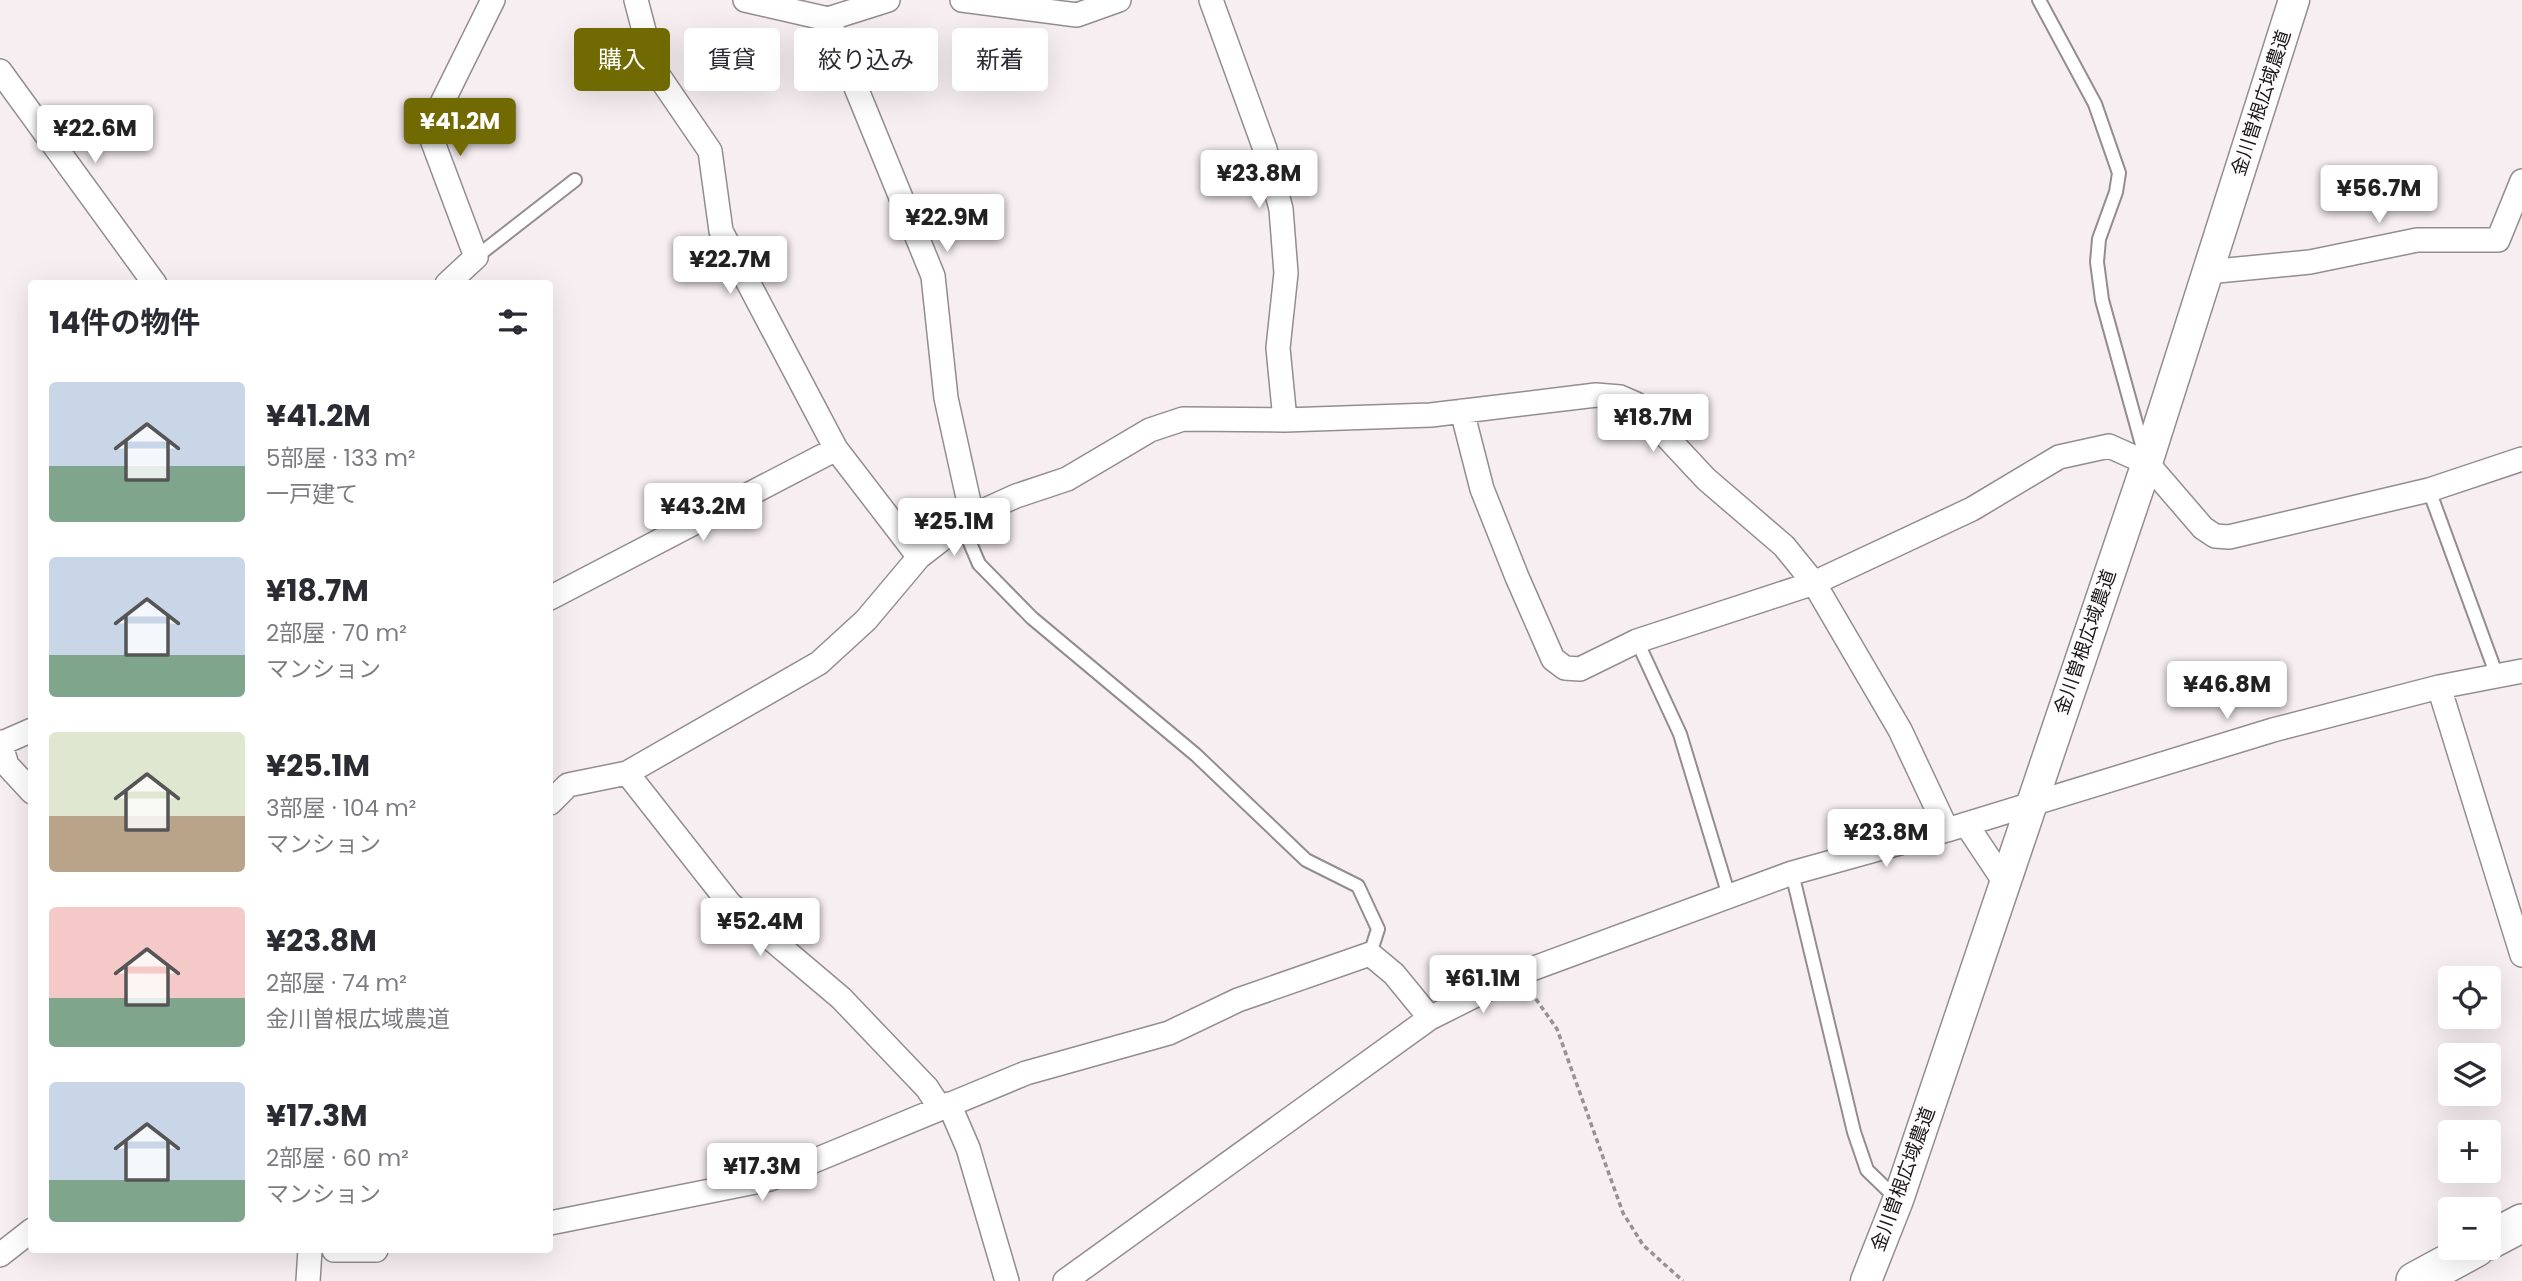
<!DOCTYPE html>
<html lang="ja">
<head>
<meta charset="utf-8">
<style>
	body { margin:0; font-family:Poppins,"Noto Sans JP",sans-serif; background:#f2f2f3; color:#2b2b33; height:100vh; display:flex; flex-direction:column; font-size:26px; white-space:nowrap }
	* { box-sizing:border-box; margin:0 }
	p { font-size:23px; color:#7c7c81 }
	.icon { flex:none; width:38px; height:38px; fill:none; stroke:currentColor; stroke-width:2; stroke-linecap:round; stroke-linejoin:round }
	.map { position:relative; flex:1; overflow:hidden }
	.sheet { position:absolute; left:28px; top:280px; width:525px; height:973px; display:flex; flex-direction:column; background:#fff; border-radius:7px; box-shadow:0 7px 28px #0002 }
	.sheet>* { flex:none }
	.hud { position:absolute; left:574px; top:28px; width:665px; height:63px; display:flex; gap:14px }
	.buttons { position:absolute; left:2438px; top:966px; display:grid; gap:14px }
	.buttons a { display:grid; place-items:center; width:63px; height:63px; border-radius:7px; background:#fff; box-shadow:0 7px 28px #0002; font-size:35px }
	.price { position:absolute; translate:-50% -60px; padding:0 16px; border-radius:7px; background:#fff; color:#222; font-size:23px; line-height:46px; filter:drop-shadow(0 2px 4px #0008) }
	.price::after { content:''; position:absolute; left:50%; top:42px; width:21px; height:16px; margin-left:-10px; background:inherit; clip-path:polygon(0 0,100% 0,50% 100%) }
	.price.on { background:#716901; color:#fff }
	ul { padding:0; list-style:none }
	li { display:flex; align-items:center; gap:21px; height:175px; padding:0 21px }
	li span { display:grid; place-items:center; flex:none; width:196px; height:140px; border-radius:7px; color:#555 }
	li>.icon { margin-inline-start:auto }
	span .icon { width:84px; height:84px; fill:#fffc; stroke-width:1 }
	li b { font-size:30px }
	h2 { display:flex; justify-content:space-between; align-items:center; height:84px; padding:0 21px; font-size:30px }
	.chip { padding:0 24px; border-radius:7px; background:#fff; box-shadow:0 7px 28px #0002; font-size:24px; line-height:63px }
	.chip.on { background:#716901; color:#fff }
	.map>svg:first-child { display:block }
</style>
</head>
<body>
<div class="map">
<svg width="2522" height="1281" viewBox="0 0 2522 1281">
	<rect width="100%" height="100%" fill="#f6eef1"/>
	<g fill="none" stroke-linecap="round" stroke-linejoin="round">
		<!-- service casing -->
		<g stroke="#948d8f" stroke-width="16">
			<path id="service" d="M2039 0 2095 104 2119 173 2116 192 2099 239 2097 262 2102 300 2144 452
				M476 257 575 180
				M2429 490 2497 676
				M962 524 979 564 1032 618 1196 755 1306 860 1358 886 1378 929 1370 954
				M1637 641 1680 734 1729 896
				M1792 873 1854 1132 1867 1170 1898 1200"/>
		</g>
		<!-- minor casing -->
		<g stroke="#948d8f" stroke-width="26">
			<path id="minor" d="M636 0 654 69 710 151 721 231 836 449 919 557
				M745 0 828 19 888 0
				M962 0 1077 15 1119 0
				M1211 0 1265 149 1281 209 1286 273 1278 348 1285 420
				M828 19 933 276 946 398 972 516
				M0 71 155 284
				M2207 272 2310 262 2417 240H2498L2522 181
				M447 284 476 257 431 137 440 107 493 0
				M1462 411 1482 489 1517 577 1553 659 1565 668 1580 669 1637 641 1814 583 1972 509 2059 457 2109 446 2147 463 2203 528 2215 536 2229 537 2429 490 2522 459
				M550 598 836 449
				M2439 687 2522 955
				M0 742 7 765 32 792
				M0 744 32 730
				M627 773 730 904 841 998 927 1088 940 1108
				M550 803 568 785 627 773 819 663 866 620 919 557 972 516 1016 496 1067 479 1150 430 1183 419 1285 420 1431 415 1596 395 1620 397 1636 404 1706 479 1784 546 1814 583 1900 730 1947 830
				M1966 824 2004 881
				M949 1104 968 1148 1007 1281
				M550 1223 770 1179 1026 1073 1169 1033 1238 1000 1370 954 1394 974 1430 1018
				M334 1250H376
				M0 1255 32 1230
				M308 1281 310 1250
				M1065 1281 1430 1018 1518 974 1792 873 1947 830 2273 730 2439 687 2522 671"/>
		</g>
		<!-- tertiary casing -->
		<g stroke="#948d8f" stroke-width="33">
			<path id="tertiary" d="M1866 1281 1898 1200 2147 463 2294 0"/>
		</g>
		<!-- primary casing -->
		<g stroke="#948d8f" stroke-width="40">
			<path id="primary" d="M2488 1241 2522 1223
				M2415 1281 2476 1248"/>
		</g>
		<!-- path -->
		<path stroke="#979294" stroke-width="3.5" stroke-dasharray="5 3.5" stroke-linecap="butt" d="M1531 992 1557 1029 1623 1213 1643 1245 1683 1281"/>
		<!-- service -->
		<use href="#service" stroke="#fff" stroke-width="12"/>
		<!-- minor -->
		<use href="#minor" stroke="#fff" stroke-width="23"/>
		<!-- tertiary -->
		<use href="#tertiary" stroke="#fff" stroke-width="30"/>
		<!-- primary -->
		<use href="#primary" stroke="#fff" stroke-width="37"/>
	</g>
	<g text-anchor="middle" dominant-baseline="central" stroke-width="5" stroke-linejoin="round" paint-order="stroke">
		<!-- street labels -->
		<g font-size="19" fill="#1a1819" stroke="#fffdfe">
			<text transform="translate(2261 103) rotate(-72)">金川曽根広域農道</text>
			<text transform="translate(2085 642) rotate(-71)">金川曽根広域農道</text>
			<text transform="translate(1903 1179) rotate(-70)">金川曽根広域農道</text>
		</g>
	</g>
</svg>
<div class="buttons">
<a><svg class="icon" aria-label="locate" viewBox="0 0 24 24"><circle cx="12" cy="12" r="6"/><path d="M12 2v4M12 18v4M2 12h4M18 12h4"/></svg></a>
<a><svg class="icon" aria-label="layers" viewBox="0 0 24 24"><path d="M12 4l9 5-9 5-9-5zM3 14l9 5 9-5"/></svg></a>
<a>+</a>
<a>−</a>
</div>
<b class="price on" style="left:460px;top:158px">¥41.2M</b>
<b class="price" style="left:95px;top:165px">¥22.6M</b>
<b class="price" style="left:1259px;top:210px">¥23.8M</b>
<b class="price" style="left:2379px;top:225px">¥56.7M</b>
<b class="price" style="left:947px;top:254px">¥22.9M</b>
<b class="price" style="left:730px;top:296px">¥22.7M</b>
<b class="price" style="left:1653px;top:454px">¥18.7M</b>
<b class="price" style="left:703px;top:543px">¥43.2M</b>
<b class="price" style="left:954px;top:558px">¥25.1M</b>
<b class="price" style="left:2227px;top:721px">¥46.8M</b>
<b class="price" style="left:1886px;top:869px">¥23.8M</b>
<b class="price" style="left:760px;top:958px">¥52.4M</b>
<b class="price" style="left:1483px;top:1015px">¥61.1M</b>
<b class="price" style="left:762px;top:1203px">¥17.3M</b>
<div class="hud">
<a class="chip on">購入</a>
<a class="chip">賃貸</a>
<a class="chip">絞り込み</a>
<a class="chip">新着</a>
</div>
<section class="sheet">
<h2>14件の物件<svg class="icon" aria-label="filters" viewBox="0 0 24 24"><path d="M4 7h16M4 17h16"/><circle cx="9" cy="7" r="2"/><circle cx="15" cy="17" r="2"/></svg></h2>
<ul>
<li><span style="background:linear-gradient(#c9d6e8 60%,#7fa58c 0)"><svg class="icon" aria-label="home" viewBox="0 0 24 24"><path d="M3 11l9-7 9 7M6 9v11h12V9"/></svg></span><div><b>¥41.2M</b><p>5部屋 · 133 m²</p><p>一戸建て</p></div></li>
<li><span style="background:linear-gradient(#c9d6e8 70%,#7fa58c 0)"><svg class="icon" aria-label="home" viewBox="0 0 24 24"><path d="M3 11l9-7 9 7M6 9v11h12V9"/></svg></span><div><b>¥18.7M</b><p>2部屋 · 70 m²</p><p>マンション</p></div></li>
<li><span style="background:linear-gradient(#dfe7d0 60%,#b9a48a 0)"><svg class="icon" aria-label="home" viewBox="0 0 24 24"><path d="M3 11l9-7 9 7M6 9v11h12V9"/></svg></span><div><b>¥25.1M</b><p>3部屋 · 104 m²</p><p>マンション</p></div></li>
<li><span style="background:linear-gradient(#f6c9c9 65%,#7fa58c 0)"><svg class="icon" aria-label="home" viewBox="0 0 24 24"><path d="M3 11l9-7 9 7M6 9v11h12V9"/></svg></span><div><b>¥23.8M</b><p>2部屋 · 74 m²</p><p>金川曽根広域農道</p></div></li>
<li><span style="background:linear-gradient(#c9d6e8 70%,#7fa58c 0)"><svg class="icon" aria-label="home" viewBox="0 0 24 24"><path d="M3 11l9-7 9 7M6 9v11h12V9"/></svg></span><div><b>¥17.3M</b><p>2部屋 · 60 m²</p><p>マンション</p></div></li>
</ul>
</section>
</div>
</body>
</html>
